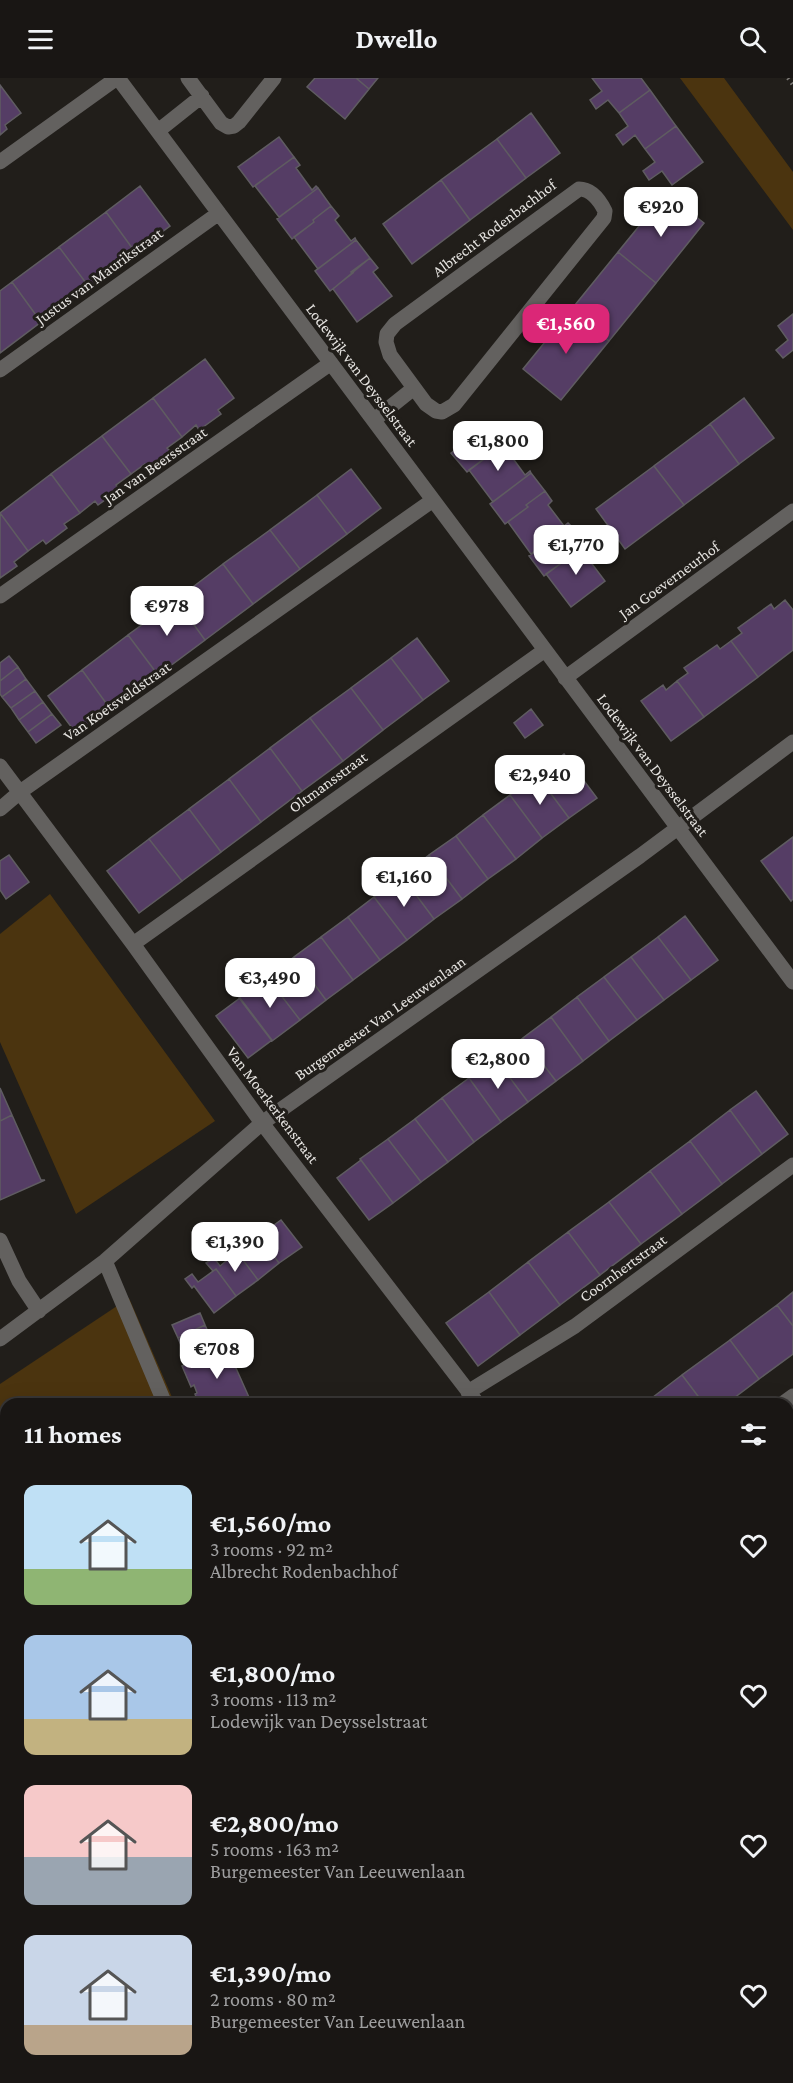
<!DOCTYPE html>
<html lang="en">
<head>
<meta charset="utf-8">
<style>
	body { margin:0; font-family:"Crimson Pro",serif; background:#262322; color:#f1f3f6; height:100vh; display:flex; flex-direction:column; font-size:22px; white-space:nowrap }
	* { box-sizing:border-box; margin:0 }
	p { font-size:20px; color:#9f9fa0 }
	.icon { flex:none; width:33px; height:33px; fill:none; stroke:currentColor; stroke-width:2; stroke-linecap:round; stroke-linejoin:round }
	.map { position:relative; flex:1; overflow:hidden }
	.drawer { position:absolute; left:0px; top:1320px; width:794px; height:686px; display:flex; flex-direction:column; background:#191614; border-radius:18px 18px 0 0; box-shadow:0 6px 24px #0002,0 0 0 2px #373534 }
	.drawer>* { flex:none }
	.price { position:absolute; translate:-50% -51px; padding:0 14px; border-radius:12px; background:#fff; color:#222; font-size:20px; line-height:39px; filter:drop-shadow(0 2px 3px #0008) }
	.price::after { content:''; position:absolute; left:50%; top:36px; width:18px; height:14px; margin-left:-9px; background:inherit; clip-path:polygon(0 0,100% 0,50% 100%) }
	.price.selected { background:#db2777; color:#fff }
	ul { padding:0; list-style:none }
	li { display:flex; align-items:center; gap:18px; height:150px; padding:0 24px }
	li span { display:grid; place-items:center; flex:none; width:168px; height:120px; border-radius:12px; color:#555 }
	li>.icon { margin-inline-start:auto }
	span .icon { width:72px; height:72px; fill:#fffc; stroke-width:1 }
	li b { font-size:26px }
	h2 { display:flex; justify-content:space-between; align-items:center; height:72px; padding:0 24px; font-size:26px }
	header { display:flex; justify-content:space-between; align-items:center; height:78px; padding:0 24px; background:#191614; font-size:27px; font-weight:700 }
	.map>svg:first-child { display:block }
</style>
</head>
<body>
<header><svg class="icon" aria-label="menu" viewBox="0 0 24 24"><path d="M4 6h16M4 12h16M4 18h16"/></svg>Dwello<svg class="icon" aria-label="search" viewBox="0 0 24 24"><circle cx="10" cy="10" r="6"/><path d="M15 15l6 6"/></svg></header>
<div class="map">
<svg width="793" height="2005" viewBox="0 0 793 2005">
	<rect width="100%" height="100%" fill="#211e1a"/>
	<!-- built -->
	<path fill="#2c251c" d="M793 1649V1981L788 1986V1653Z"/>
	<!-- green -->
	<path fill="#4b340f" d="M680 0H724L793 94V152Z
		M50 816 215 1043 76 1136 0 964V856Z
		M129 1220 175 1326H6V1435L0 1429V1306Z"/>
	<!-- water -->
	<path fill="#7a5d31" d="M0 1429 6 1435V1585L0 1565Z"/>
	<!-- building -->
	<path fill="#553d65" stroke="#5f5c61" stroke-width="1.5" d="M315 0H356L369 11 345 41 307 9Z
		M356 0H378L369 11Z
		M592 0H641L650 12 619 35 608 22 596 31 590 22 602 13Z
		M0 7 21 35 5 47 7 51 0 57Z
		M650 12 676 48 645 71 635 57 623 67 616 57 628 48 619 35Z
		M531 35 560 75 526 100 497 61Z
		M676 48 703 84 672 107 662 93 649 102 643 93 655 84 645 71Z
		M279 59 294 79 253 109 238 89Z
		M497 61 526 100 470 142 441 102Z
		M294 79 300 87 296 90 312 112 316 108 318 110 279 139 255 108Z
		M441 102 470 142 412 186 383 146Z
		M140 108 170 148 135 174 106 134Z
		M318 110 331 128 313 142 314 144 292 161 277 141Z
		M666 115 704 145 656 205 618 174Z
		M331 128 339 138 335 142 351 163 355 160 356 162 318 191 294 159 314 144 313 142Z
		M106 134 135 174 89 209 59 169Z
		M356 162 370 180 351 194 353 195 330 213 315 193Z
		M59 169 89 209 41 244 12 204Z
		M618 174 656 205 609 263 571 232Z
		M370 180 378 190 373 194 392 218 357 244 333 211Z
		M12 204 41 244 0 275V213Z
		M571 232 609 263 561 322 523 291Z
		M793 236V272L783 280 776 272 788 262 778 248Z
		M205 281 234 320 218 332 221 336 199 352 196 347 182 359 153 320Z
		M153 320 182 359 167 370 170 373 149 389 145 386 131 396 102 358Z
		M744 320 774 360 739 386 710 346Z
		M492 344 508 363 467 394 451 375Z
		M710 346 739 386 684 427 654 388Z
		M102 358 131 396 116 407 119 412 98 427 95 423 80 435 51 396Z
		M508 363 513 372 509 375 525 397 530 393 531 395 493 424 469 392Z
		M654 388 684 427 625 471 596 431Z
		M351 391 381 430 347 456 317 417Z
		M531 395 545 413 526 427 528 429 505 446 490 426Z
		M51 396 80 435 64 446 67 450 46 466 43 462 28 473 0 435Z
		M545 413 552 423 548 427 564 448 568 445 570 447 531 476 508 444 528 429 526 427Z
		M317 417 347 456 300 491 270 452Z
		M0 435 28 473 14 484 17 488 0 500Z
		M570 447 583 465 565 479 567 481 544 498 529 478Z
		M270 452 300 491 253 526 223 486Z
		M583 465 591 475 586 478 605 503 571 529 546 496 567 481 565 479Z
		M223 486 253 526 205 562 176 522Z
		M176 522 205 562 158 597 128 557Z
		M785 522 793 532V572L758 599 731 563 742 555 738 550 771 526 774 531Z
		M128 557 158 597 111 632 82 592Z
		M417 560 449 603 423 622 391 580Z
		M731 563 758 599 704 639 677 603 688 595 684 590 717 567 720 571Z
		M9 578 18 589 0 603V585Z
		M391 580 423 622 383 652 351 610Z
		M18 589 26 601 2 619 0 616V603Z
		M82 592 111 632 78 658 48 618Z
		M26 601 35 613 11 630 2 619Z
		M677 603 704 639 671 663 641 623 663 607 666 612Z
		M351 610 383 652 343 683 310 640Z
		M35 613 43 624 19 642 11 630Z
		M43 624 52 636 28 654 19 642Z
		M531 631 543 647 525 660 514 645Z
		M52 636 61 647 36 665 28 654Z
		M310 640 343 683 302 713 270 670Z
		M270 670 302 713 261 744 229 701Z
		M564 676 597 720 569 740 537 697Z
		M537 697 569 740 542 760 510 717Z
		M229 701 261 744 221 774 189 731Z
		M510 717 542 760 516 781 483 737Z
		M189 731 221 774 182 803 149 761Z
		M483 737 516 781 488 801 456 758Z
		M456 758 488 801 462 821 429 777Z
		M793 759V821L791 823 761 783Z
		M149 761 182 803 139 835 107 793Z
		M9 777 29 804 6 821 0 812V783Z
		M429 777 462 821 434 841 402 798Z
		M402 798 434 841 407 862 374 819Z
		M374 819 407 862 380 882 348 839Z
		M685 838 718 882 691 902 658 859Z
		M348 839 380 882 353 902 321 859Z
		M321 859 353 902 326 922 294 879Z
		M658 859 691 902 664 922 631 879Z
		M294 879 326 922 300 942 267 899Z
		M631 879 664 922 637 942 604 899Z
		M267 899 300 942 272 963 239 920Z
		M604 899 637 942 609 963 577 919Z
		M577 919 609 963 583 983 551 939Z
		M240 920 272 962 248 980 216 938Z
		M551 939 583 983 556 1003 523 960Z
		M523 960 556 1003 528 1024 495 980Z
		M495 980 528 1024 501 1044 469 1000Z
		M469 1000 501 1044 474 1064 442 1020Z
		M0 1010 12 1037 0 1043Z
		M756 1013 788 1056 762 1076 730 1032Z
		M442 1020 474 1064 448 1084 415 1041Z
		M730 1032 762 1076 722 1106 690 1063Z
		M12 1037 41 1102H45L0 1122V1043Z
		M415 1041 448 1084 421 1104 388 1061Z
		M388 1061 421 1104 393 1125 360 1081Z
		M690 1063 722 1106 682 1136 650 1093Z
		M361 1082 393 1125 369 1142 337 1100Z
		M650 1093 682 1136 641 1166 609 1124Z
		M609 1124 641 1166 600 1197 568 1154Z
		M281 1142 302 1169 279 1185 259 1158 255 1161 250 1152 257 1147 263 1155Z
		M568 1154 600 1197 560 1227 528 1184Z
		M259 1158 279 1185 258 1202 237 1174 234 1177 228 1169 235 1163 241 1172Z
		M237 1174 258 1202 236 1218 216 1191 213 1193 206 1185 214 1180 220 1188Z
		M528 1184 560 1227 520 1257 489 1214Z
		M216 1191 236 1218 214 1235 194 1208 192 1210 185 1201 192 1196 198 1204Z
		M489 1214 520 1257 478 1288 446 1245Z
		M793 1214V1248L777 1227Z
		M777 1227 793 1248V1276L759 1301 730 1262Z
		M200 1235 205 1247 178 1260 172 1247Z
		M205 1247 211 1260 183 1272 178 1260Z
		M211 1260 216 1273 189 1285 183 1272Z
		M730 1262 759 1301 726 1326H704L682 1297Z
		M230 1267 227 1270 252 1326H199L195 1316 197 1315 194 1307 191 1309 182 1288Z
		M682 1297 704 1326H644Z
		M788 1397 793 1403V1439L788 1432Z
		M793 1869V1977L788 1981V1874Z
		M50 2000H87L82 2005H56Z
		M217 2000H240L234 2005H223Z
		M356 2000H394L400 2005H351Z
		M478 2000H506L509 2002 506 2005H473Z"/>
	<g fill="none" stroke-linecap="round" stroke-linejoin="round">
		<!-- path -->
		<path stroke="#7d7a77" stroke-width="4" stroke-dasharray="1.5 4.5" stroke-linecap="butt" d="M788 0 793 7
			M788 1447 793 1454
			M788 1477 793 1473
			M788 1624 791 1588 793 1587
			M514 2000 520 2005
			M688 2000 697 2005"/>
		<!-- minor -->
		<path stroke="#63615f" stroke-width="15" d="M118 0 793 904
			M188 0 221 45 228 49 234 48 239 44 274 0
			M158 53 202 18
			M0 84 117 0
			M579 111C592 111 600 123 605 133L604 140 454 327 442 334 436 333 426 326 390 277 386 264 387 256 395 246Z
			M0 292 219 135
			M374 342 414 310
			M0 518 331 285
			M565 600 793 433
			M0 688 133 866 262 1045 478 1326
			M0 731 20 714 433 422
			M133 866 545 572
			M0 1162 19 1203 39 1233
			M105 1183 165 1326
			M0 1261 105 1183 262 1045 640 778 793 664
			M468 1314 575 1248 793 1087
			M782 1326 793 1318
			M0 1723 6 1728
			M0 1979 6 1973
			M37 2000 43 2005
			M303 2000 309 2005
			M256 2005 261 2000
			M427 2005 432 2000"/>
	</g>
	<g text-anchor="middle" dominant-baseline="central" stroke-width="6" stroke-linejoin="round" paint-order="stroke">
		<!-- street labels -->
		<g font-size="16" fill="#e6e4e1" stroke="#211e1a">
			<text transform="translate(494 150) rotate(-37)">Albrecht Rodenbachhof</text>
			<text transform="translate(99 198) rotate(-36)">Justus van Maurikstraat</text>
			<text transform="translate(362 297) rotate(53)">Lodewijk van Deysselstraat</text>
			<text transform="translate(155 387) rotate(-35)">Jan van Beersstraat</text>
			<text transform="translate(669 502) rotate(-36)">Jan Goeverneurhof</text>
			<text transform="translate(117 623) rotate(-35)">Van Koetsveldstraat</text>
			<text transform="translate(653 687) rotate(53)">Lodewijk van Deysselstraat</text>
			<text transform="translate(328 704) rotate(-36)">Oltmansstraat</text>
			<text transform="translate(380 940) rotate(-35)">Burgemeester Van Leeuwenlaan</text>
			<text transform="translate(273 1027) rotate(53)">Van Moerkerkenstraat</text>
			<text transform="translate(623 1190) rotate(-36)">Coornhertstraat</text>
		</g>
	</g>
</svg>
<b class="price" style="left:661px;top:160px">€920</b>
<b class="price selected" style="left:566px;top:277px">€1,560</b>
<b class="price" style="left:498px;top:394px">€1,800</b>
<b class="price" style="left:576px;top:498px">€1,770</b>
<b class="price" style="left:167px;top:559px">€978</b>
<b class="price" style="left:540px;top:728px">€2,940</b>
<b class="price" style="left:404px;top:830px">€1,160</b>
<b class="price" style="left:270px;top:931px">€3,490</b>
<b class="price" style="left:498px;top:1012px">€2,800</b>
<b class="price" style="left:235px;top:1195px">€1,390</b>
<b class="price" style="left:217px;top:1302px">€708</b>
<section class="drawer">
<h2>11 homes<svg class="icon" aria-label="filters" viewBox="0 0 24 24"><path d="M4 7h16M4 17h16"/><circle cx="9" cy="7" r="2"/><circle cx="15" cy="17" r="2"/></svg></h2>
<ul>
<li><span style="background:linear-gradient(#bfe0f5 70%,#8fb573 0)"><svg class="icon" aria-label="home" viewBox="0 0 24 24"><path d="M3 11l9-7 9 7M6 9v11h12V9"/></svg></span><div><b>€1,560/mo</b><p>3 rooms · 92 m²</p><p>Albrecht Rodenbachhof</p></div><svg class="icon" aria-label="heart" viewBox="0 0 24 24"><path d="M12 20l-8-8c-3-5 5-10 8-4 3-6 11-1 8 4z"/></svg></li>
<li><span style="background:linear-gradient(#a9c7e8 70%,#c2b280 0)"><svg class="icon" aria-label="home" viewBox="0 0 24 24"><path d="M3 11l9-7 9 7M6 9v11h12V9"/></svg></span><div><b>€1,800/mo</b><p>3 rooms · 113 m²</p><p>Lodewijk van Deysselstraat</p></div><svg class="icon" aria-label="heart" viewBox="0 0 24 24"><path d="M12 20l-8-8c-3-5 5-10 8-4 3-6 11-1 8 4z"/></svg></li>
<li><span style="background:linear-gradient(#f6c9c9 60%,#9aa5b1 0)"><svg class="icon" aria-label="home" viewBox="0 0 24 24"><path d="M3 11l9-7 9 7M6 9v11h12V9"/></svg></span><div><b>€2,800/mo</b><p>5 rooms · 163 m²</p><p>Burgemeester Van Leeuwenlaan</p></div><svg class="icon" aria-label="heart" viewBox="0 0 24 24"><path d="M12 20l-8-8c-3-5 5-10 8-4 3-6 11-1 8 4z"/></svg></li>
<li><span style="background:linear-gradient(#c9d6e8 75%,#b9a48a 0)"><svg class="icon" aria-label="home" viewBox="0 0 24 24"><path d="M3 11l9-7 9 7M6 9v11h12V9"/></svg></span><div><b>€1,390/mo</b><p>2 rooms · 80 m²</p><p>Burgemeester Van Leeuwenlaan</p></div><svg class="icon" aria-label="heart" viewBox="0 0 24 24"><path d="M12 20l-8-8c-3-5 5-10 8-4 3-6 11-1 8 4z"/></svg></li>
</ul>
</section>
</div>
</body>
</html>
